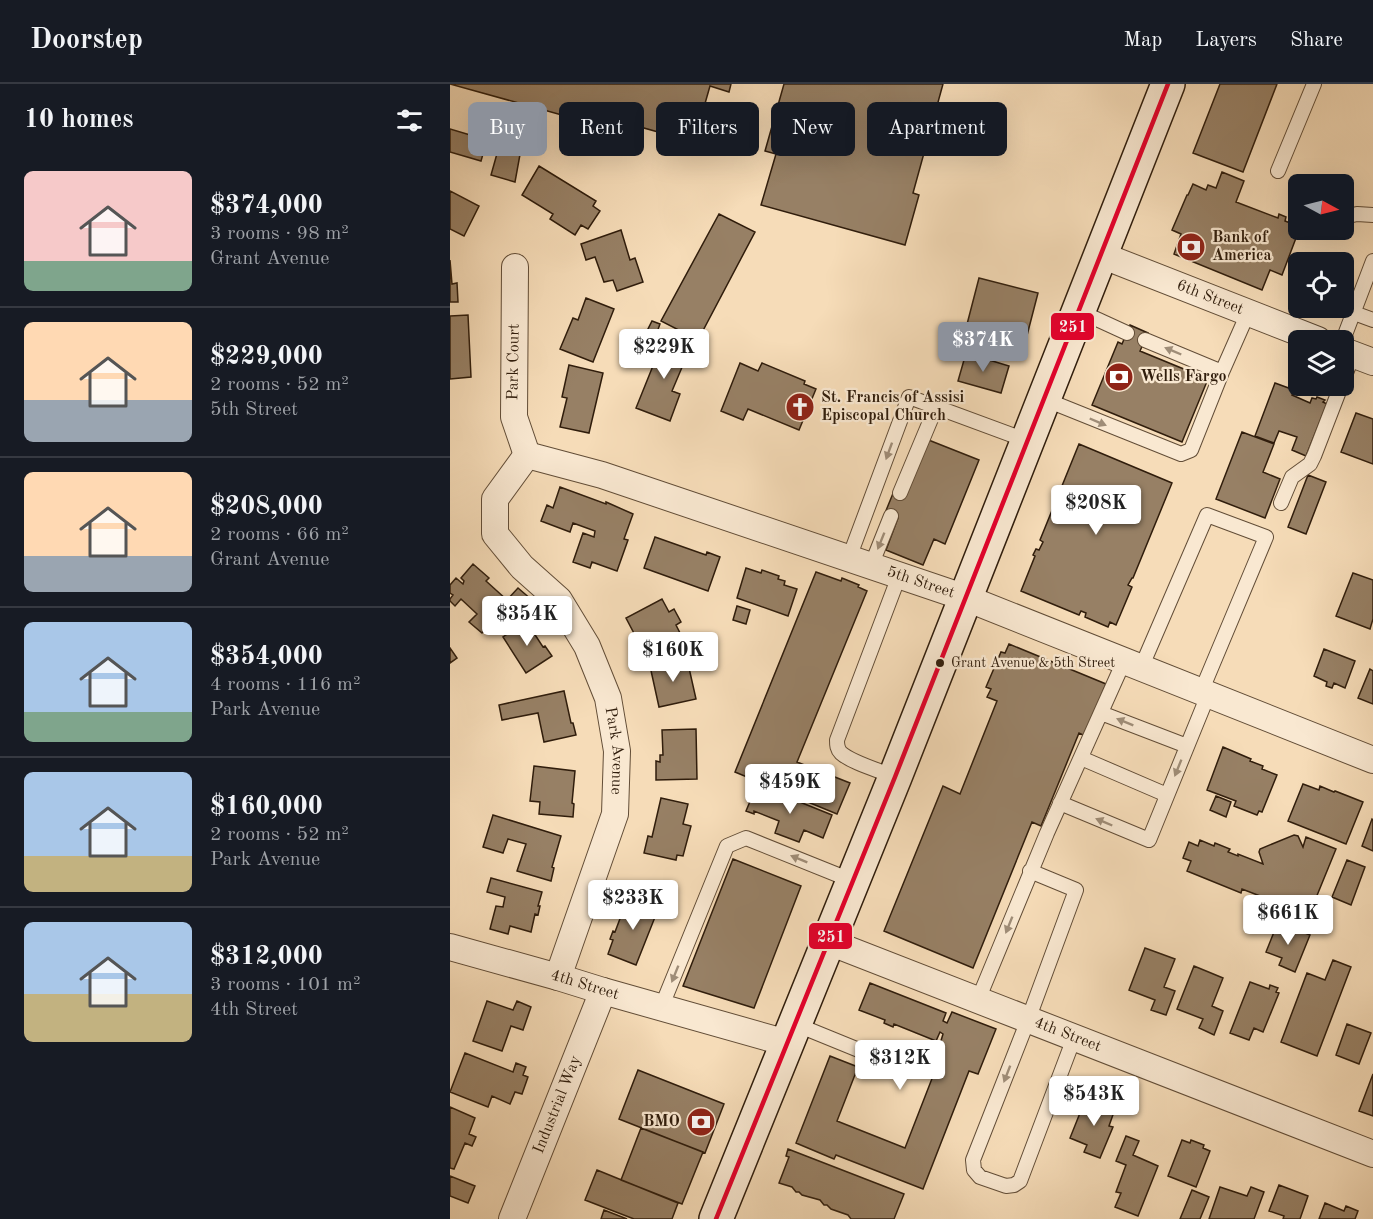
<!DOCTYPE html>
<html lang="en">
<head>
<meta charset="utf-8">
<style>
	body { margin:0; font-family:"Old Standard TT",serif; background:#20242c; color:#f1f3f6; height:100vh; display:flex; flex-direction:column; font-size:22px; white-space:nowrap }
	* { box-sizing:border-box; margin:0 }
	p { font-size:20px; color:#9ea1a6 }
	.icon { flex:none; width:33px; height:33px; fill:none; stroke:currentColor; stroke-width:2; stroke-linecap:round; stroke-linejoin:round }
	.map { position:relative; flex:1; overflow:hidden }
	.drawer { display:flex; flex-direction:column; background:#171b24; width:450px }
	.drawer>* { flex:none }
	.guide { position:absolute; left:18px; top:18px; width:570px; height:54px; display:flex; gap:12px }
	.needle { width:39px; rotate:97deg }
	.buttons { position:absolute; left:838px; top:90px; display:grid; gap:12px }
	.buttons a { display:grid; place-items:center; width:66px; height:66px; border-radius:9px; background:#171b24; box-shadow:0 6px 24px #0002; font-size:30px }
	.price { position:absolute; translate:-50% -51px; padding:0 14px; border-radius:6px; background:#fff; color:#222; font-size:20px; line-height:39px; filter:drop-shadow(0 2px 3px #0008) }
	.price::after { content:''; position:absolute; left:50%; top:36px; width:18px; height:14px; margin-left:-9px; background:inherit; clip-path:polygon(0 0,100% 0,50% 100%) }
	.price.active { background:#8c9099; color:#fff }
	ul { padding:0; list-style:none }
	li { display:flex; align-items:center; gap:18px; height:150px; padding:0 24px }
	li+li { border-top:2px solid #363941 }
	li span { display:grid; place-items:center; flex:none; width:168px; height:120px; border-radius:9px; color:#555 }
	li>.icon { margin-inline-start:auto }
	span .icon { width:72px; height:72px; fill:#fffc; stroke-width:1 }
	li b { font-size:26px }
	h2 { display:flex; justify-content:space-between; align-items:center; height:72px; padding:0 24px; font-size:26px }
	.pill { padding:0 21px; border-radius:9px; background:#171b24; box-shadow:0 6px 24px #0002; font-size:21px; line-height:54px }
	.pill.active { background:#8c9099; color:#fff }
	header { display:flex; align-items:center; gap:36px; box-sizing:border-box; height:84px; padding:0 30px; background:#171b24; border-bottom:2px solid #363941 }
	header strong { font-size:28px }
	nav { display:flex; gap:33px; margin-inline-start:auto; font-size:21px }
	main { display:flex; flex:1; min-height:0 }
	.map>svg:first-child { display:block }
</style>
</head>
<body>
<header>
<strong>Doorstep</strong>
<nav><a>Map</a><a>Layers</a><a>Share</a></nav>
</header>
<main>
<section class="drawer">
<h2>10 homes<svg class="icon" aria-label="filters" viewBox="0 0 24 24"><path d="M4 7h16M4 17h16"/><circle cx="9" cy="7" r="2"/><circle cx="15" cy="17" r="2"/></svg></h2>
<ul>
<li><span style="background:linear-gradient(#f6c9c9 75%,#7fa58c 0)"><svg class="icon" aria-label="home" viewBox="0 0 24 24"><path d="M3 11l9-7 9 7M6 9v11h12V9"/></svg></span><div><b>$374,000</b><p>3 rooms · 98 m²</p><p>Grant Avenue</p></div></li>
<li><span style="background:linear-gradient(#ffd9b3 65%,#9aa5b1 0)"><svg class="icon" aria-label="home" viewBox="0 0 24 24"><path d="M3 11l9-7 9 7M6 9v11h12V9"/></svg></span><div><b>$229,000</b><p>2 rooms · 52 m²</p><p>5th Street</p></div></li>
<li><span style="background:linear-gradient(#ffd9b3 70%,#9aa5b1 0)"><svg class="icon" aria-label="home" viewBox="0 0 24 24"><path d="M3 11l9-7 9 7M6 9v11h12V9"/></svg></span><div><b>$208,000</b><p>2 rooms · 66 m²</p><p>Grant Avenue</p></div></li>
<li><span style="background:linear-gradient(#a9c7e8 75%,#7fa58c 0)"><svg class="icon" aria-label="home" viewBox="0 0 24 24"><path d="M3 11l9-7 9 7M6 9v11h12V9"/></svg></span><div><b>$354,000</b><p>4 rooms · 116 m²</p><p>Park Avenue</p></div></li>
<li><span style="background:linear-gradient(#a9c7e8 70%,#c2b280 0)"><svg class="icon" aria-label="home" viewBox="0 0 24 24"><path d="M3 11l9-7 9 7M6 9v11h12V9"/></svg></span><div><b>$160,000</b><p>2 rooms · 52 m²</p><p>Park Avenue</p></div></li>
<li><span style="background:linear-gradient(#a9c7e8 60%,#c2b280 0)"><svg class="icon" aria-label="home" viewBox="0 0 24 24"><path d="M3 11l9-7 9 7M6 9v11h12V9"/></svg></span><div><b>$312,000</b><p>3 rooms · 101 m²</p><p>4th Street</p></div></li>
</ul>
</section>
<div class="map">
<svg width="923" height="1135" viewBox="0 0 923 1135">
	<rect width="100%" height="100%" fill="#f6dcb8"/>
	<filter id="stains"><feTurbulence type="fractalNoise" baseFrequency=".00333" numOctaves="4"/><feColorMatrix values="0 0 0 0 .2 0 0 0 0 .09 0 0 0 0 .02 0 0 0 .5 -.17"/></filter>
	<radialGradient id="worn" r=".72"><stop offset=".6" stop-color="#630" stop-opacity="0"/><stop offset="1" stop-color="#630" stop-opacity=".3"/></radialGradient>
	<!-- building -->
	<path fill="#978065" stroke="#301d0c" stroke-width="1.5" d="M0 0H281L279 8 260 2 244 58 158 34 155 43Z
		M334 0H493L463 109 469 111 455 161 311 121 326 70 315 67Z
		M770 0H827L793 88 743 69Z
		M0 45 37 56 31 77 0 68Z
		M50 59 71 65 65 98 41 91Z
		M89 82 146 117 143 122 150 127 138 145 131 141 125 151 100 135 103 130 72 111Z
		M772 88 794 97 786 118 828 134 829 130 836 133 835 137 848 142 843 153 846 154 832 191 820 186 812 206 724 170 731 150 722 146 737 111H738L743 100 756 106 758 101 766 104Z
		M0 107 29 122 14 152 0 145Z
		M269 130 305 148 248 256 211 237Z
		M171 146 180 176 185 174 193 198 167 207 163 196 154 198 145 173 136 176 131 160Z
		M0 176 2 200 7 199 8 218H0Z
		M529 194 588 209 574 263 515 248Z
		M136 214 164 225 143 278 110 265 123 234 128 236Z
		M18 231 21 293 0 295V232Z
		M202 237 210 240 206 251 197 247Z
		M680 241 698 249 690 267 758 295 732 358 642 321 668 258 672 260Z
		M215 252 241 262 222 307 230 310 220 337 186 324Z
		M516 269 559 282 551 309 508 297Z
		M290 279 308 287 312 279 355 297 354 300 366 305 349 346 298 325 293 336 271 327Z
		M119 281 153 289 139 349 110 343 117 314 112 313Z
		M825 299 844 306 842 311 860 319 862 314 866 315 867 313 875 316 873 318 877 320 856 372 842 366 847 353 829 347 824 359 805 352Z
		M906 329 923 335V380L891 368Z
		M792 348 824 360 813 388 830 395 815 434 766 415Z
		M476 355 529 376 495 460 484 455 473 481 436 466 448 434 435 429 444 407 454 411Z
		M629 360 722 399 683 494H682L678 501 682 503 666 541 660 538 658 543 635 533 636 529 631 527 629 531 571 507 585 472 583 471 586 465 589 466 593 458 590 456Z
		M858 391 876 398 856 450 838 443Z
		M110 403 156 420V418L183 430 174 455 178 456 167 487 142 478 140 484 123 478 133 449 144 453 145 447 123 439 120 448 91 437 97 421 103 424Z
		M205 453 256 471 257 468 270 473 258 507 194 484Z
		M23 480 39 494 36 497 57 516 68 504 82 516 71 529 60 519 32 549 19 538 27 530 11 515 5 522 0 517V515L3 511 0 509V501L6 494 13 500 14 497 11 494Z
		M296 484 311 489 312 486 329 492 328 495 335 497 334 501 347 505 338 532 287 514Z
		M366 488 391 497 392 494 409 501 408 503 417 507 347 678 400 699 387 730 285 688Z
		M903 489 923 496V535L920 545 886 532Z
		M212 515 219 528 224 525 231 538 226 541 233 555 197 574 176 534Z
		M287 522 300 526 296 540 283 536Z
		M76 537 93 563 95 562 102 572 76 589 53 553Z
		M559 560 656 600 635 652 629 649 591 742 582 738 523 884 434 847 493 702 510 710 547 617 537 613 541 605 536 603 551 568 555 569Z
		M0 564 7 574 0 579Z
		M874 565 905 577 895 604 884 599 882 604 876 602 877 598 864 592Z
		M237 575 246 615 209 623 200 582Z
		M920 585 923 587V620L908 614Z
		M114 607 121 639H123L126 651 94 658 88 629 52 636 49 621Z
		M246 645 247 695 206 696V677L210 678V671H213L212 646Z
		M773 663 801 675 800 677 813 682 812 685 827 691 812 728 809 727 807 731 784 722 786 717 757 706Z
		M84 682 125 687 122 719 124 720 123 733 89 730 90 718 80 717Z
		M853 700 869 706 870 702 884 708 885 707 913 718 896 760 838 737Z
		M315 704 382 731 373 754 354 746 349 758 325 749 329 737 304 727V730L296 727 304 708 312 711Z
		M766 712 781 718 776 733 760 726Z
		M211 714 238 720 233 740 241 742 233 772 227 771 226 776 194 769 198 752 202 753Z
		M43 731 111 752 102 783 104 784 101 797 67 787 76 760 58 755 53 769 33 763Z
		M922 735 923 736V767L912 762Z
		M844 751 848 752 853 763 856 753 886 765 859 831 792 805 791 809 737 787 741 777 733 774 739 758 748 762 750 756 764 762 765 759 780 765 778 768 788 772V770L813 780 809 768 810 765Z
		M283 775 351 802 304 924 233 902Z
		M897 776 915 783 901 821 882 813Z
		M41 794 92 808 88 822H90L88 831 85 830 81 848 60 842 58 850 40 845 46 822 53 823 55 813 37 808Z
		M185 813 209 823 186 881 158 870 163 856 160 855 163 847 165 848 171 832 176 834Z
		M828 838 860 851 845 888 829 881 832 874 816 868Z
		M695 864 725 875 714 903 725 907 716 931 701 926 705 916 679 906Z
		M883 876 901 883 867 972 831 958 857 889 875 896Z
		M744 882 773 894 762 922 773 927 764 951 749 944 753 935 727 925Z
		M800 898 819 905 820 901 828 904 826 908 829 909 813 948 804 944 799 956 780 949Z
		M420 899 496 929 493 937 497 939 502 928 546 945 528 990 519 987 473 1105 386 1071 384 1075 346 1059 380 972 408 983 387 1037 455 1064 490 974 477 969 481 957 490 960 493 950 490 948 486 957 444 940 443 943 434 939 435 936 409 926Z
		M37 917 63 926 67 917 81 923 73 946 61 942 52 967 23 957Z
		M897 940 921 949 909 980 886 971Z
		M15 969 63 988 66 979 76 983 73 991 78 993 72 1010 65 1008 60 1020 42 1012 38 1023 0 1008Z
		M188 986 274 1020 255 1069 169 1035Z
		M923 990V1032L909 1027Z
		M636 1014 665 1025 659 1042 663 1043 650 1074 634 1068 637 1061 620 1054Z
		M0 1023 25 1034 19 1050 26 1053 22 1062 15 1059 4 1085 0 1084Z
		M191 1044 253 1068 232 1120 171 1096Z
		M676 1052 689 1057 683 1071 708 1082 688 1132 665 1123 671 1109 666 1108 676 1081 666 1077Z
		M732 1056 740 1059 741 1056 754 1061 753 1064 760 1067 746 1103 718 1092Z
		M338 1065 454 1110 444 1135H401L398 1131 381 1125 377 1121H374L370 1116 352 1111 349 1108H346L342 1103 329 1099 339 1073 336 1072Z
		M147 1086 228 1119 222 1135H184L135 1116Z
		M0 1092 25 1102 18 1119 0 1112Z
		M829 1101 858 1112 850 1135H833L834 1132 819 1127Z
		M770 1103 797 1112 801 1103 814 1108 804 1135H759Z
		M742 1106 759 1113 750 1135H730Z
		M875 1119 894 1127 896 1122 908 1127 905 1135H869Z
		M154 1126 177 1135H151Z"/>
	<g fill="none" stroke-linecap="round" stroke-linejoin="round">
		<!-- lane casing -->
		<g stroke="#624d37" stroke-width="16">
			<path id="lane" d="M828 87 864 0
				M894 133 907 130 923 131
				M629 227 677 249
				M904 229 923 236
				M893 256 923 177
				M772 288 798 229
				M894 294 903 271
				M594 315 731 370 741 366 772 288 695 256
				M450 409 486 323
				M831 419 842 393 860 380 864 372 891 302
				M399 474 459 313 578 357
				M421 482 441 432
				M691 584 757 431 816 453 751 608
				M651 629 737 662
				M631 674 717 711
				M445 693C431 687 402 679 391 669 387 665 387 661 387 656L449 492
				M610 719 699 756 758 611
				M580 787 626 806 578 936 523 1076 524 1086 530 1093 556 1102 564 1101 570 1097 624 954
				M528 916 597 749 674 577
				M211 924 277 762 296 754 403 797
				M345 940 448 982"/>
		</g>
		<!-- street casing -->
		<g stroke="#624d37" stroke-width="28">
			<g id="street">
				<path id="s1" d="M651 171 868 256"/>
				<path d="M65 183 64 333 77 371"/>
				<path d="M894 267 923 278"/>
				<path id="s2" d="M77 371 152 391 516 514 923 676"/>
				<path id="s3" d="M77 371 45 415V450L72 483 109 516 137 562 158 614 167 667 165 730 108 893"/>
				<path id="s4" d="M379 858 923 1070"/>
				<path id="s5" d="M0 863 108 893 153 907 337 959"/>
				<path id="s6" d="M62 1135 153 907"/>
			</g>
		</g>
		<!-- secondary casing -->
		<g stroke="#301d0c" stroke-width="36">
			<path id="secondary" d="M266 1135 445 693 718 0"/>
		</g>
		<!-- lane -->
		<use href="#lane" stroke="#f9e8d1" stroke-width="14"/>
		<!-- street -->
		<use href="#street" stroke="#f9e8d1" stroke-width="26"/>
		<!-- secondary -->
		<use href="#secondary" stroke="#f9e8d1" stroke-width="33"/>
		<!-- bus-1 casing -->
		<g stroke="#f9e8d1" stroke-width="9">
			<path id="bus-1" d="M266 1135 445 693 718 0"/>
		</g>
		<!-- bus-1 -->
		<use href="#bus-1" stroke="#e4002b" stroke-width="4.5"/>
	</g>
	<!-- one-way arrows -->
	<defs><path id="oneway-solid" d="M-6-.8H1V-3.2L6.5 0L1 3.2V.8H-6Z" transform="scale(1.5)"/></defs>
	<g fill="#9f8d78">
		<use href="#oneway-solid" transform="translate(723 267) rotate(-157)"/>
		<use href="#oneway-solid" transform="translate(648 338) rotate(23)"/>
		<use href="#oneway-solid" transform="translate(439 367) rotate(110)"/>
		<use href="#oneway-solid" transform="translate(431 457) rotate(112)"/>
		<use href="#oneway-solid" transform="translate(675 638) rotate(-158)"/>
		<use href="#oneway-solid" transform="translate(728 684) rotate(112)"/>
		<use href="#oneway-solid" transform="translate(654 738) rotate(-157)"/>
		<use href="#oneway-solid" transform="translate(349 775) rotate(-158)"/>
		<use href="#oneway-solid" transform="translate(559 841) rotate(112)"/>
		<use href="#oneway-solid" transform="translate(225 890) rotate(112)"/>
		<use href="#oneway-solid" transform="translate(557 990) rotate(111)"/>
	</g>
	<!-- icons -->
	<defs>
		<g id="bank-disc" transform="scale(1.5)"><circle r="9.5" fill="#8f2418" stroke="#f9e8d1"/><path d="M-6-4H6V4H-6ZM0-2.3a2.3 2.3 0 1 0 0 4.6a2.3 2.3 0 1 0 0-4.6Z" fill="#fff"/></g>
		<g id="church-disc" transform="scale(1.5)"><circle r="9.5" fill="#8f2418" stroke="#f9e8d1"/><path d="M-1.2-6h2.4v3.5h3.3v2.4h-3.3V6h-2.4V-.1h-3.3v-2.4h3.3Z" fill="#fff"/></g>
	</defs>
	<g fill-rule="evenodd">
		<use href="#bank-disc" x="741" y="163"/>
		<use href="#bank-disc" x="669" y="293"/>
		<use href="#church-disc" x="350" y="323"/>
		<use href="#bank-disc" x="251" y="1038"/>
	</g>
	<!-- markers -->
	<circle fill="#301d0c" stroke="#f9e8d1" stroke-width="2" cx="490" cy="579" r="5"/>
	<g text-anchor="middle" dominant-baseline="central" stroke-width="4.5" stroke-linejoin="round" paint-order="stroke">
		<!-- bus labels -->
		<g font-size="14" fill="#301d0c" stroke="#f9e8d1" text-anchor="start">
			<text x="501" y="579">Grant Avenue &amp; 5th Street</text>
		</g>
		<!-- poi labels -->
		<g font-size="16" font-weight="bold" fill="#301d0c" stroke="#f9e8d1" text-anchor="start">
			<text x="762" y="154">Bank of<tspan x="762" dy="18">America</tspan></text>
			<text x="690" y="293">Wells Fargo</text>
			<text x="371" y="314">St. Francis of Assisi<tspan x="371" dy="18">Episcopal Church</tspan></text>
			<text x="230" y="1038" text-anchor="end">BMO</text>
		</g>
		<!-- street labels -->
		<g font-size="16" fill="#301d0c" stroke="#f9e8d1">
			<text stroke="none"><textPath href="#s1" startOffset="117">6th Street</textPath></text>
			<text transform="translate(64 278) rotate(-89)">Park Court</text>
			<text stroke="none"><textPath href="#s2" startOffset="414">5th Street</textPath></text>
			<text stroke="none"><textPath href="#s3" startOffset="345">Park Avenue</textPath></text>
			<text stroke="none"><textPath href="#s5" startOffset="140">4th Street</textPath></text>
			<text stroke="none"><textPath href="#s4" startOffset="256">4th Street</textPath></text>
			<text stroke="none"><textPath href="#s6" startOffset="123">Industrial Way</textPath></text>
		</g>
	</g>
	<g stroke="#f9e8d1" stroke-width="2">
		<rect x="600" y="228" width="45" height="29" rx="6" fill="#e4002b"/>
		<rect x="358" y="838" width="45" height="28" rx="6" fill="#e4002b"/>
	</g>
	<g font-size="16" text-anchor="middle" font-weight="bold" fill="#fff">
		<text x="623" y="248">251</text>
		<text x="381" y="858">251</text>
	</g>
	<rect width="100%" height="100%" filter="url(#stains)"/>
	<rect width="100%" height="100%" fill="url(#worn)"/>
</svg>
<div class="buttons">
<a><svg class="needle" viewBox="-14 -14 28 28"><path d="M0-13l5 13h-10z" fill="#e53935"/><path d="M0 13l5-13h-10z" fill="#9ea1a6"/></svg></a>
<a><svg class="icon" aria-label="locate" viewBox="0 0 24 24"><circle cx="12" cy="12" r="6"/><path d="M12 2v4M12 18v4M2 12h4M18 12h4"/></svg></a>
<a><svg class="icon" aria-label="layers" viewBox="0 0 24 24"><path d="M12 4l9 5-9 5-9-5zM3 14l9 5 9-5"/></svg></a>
</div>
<b class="price active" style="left:533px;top:289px">$374K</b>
<b class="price" style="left:214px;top:296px">$229K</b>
<b class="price" style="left:646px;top:452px">$208K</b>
<b class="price" style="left:77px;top:563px">$354K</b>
<b class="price" style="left:223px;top:599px">$160K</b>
<b class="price" style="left:340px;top:731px">$459K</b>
<b class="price" style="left:183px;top:847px">$233K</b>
<b class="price" style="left:838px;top:862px">$661K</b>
<b class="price" style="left:450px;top:1007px">$312K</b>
<b class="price" style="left:644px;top:1043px">$543K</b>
<div class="guide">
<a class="pill active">Buy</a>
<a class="pill">Rent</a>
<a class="pill">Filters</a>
<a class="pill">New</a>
<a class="pill">Apartment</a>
</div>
</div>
</main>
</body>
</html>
